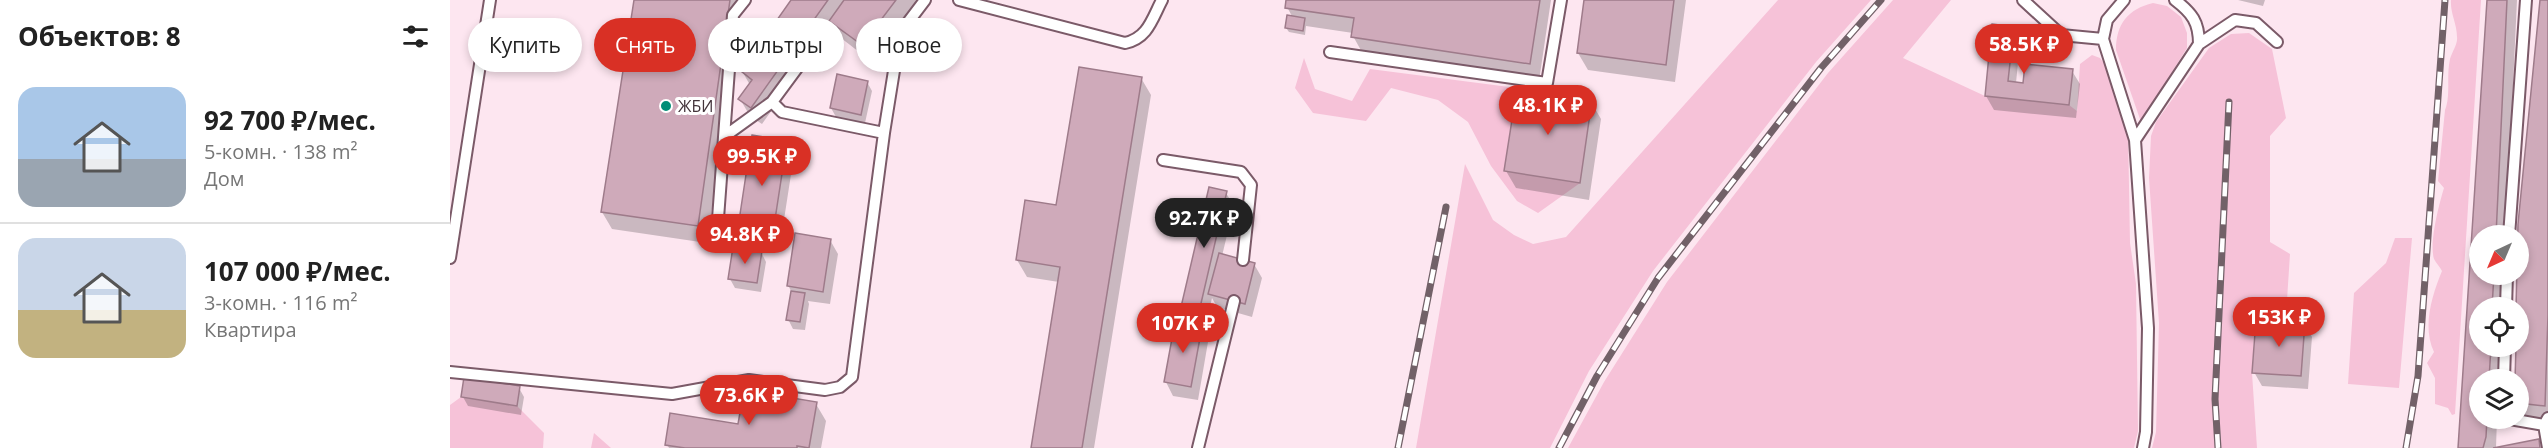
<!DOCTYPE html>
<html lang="ru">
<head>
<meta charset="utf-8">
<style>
	body { margin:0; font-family:"Open Sans",sans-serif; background:#f6f6f6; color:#222; height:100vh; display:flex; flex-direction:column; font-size:22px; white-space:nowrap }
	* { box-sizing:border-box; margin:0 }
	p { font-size:20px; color:#767676 }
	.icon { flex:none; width:33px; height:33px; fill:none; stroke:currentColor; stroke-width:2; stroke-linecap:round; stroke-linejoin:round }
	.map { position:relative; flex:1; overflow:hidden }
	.side { display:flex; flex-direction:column; background:#fff; width:450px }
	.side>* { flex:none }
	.hud { position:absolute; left:18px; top:18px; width:570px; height:54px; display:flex; gap:12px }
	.needle { width:39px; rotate:224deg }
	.fabs { position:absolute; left:2019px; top:225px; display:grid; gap:12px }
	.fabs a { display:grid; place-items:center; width:60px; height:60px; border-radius:50%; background:#fff; box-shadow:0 3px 9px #0003; font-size:30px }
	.price { position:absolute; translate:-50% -51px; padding:0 14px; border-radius:21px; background:#d93025; color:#fff; font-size:20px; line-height:39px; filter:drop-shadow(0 2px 3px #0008) }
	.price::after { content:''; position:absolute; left:50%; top:36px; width:18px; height:14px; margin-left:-9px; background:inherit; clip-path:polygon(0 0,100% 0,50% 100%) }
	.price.selected { background:#222; color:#fff }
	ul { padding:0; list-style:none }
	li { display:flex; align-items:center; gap:18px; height:150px; padding:0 18px }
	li+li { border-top:2px solid #e0e0e0 }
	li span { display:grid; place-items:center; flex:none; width:168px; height:120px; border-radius:18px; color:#555 }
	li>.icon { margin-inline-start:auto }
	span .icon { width:72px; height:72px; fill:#fffc; stroke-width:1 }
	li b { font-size:26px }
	h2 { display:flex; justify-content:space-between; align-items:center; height:72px; padding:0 18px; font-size:26px }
	.chip { padding:0 21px; border-radius:27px; background:#fff; box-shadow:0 3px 9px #0003; font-size:21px; line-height:54px }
	.chip.selected { background:#d93025; color:#fff }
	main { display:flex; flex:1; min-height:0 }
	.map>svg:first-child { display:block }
</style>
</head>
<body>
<main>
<section class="side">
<h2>Объектов: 8<svg class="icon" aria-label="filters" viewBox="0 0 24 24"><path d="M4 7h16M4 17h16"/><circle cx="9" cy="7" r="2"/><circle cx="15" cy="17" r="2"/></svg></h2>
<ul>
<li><span style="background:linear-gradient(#a9c7e8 60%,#9aa5b1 0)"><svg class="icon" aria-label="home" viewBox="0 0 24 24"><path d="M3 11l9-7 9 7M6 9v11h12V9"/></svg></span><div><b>92 700 ₽/мес.</b><p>5-комн. · 138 m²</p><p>Дом</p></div></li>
<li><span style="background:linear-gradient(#c9d6e8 60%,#c2b280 0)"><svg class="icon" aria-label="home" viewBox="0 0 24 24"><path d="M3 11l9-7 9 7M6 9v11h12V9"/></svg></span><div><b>107 000 ₽/мес.</b><p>3-комн. · 116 m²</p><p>Квартира</p></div></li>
</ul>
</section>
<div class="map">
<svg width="2098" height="448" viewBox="0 0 2098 448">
	<rect width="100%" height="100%" fill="#fde6f0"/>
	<!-- green -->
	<path fill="#f6c2d8" d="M1328 0H1421L1366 62 1203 271 1139 371 1100 448H966L1015 164 1043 220 1064 235 1083 244 1116 237Z
		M1443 0H1501L1453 58 1535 96 1619 105 1627 111 1630 64 1642 55 1650 58 1657 67 1678 130 1680 243 1686 284 1688 431 1684 448H1118L1154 382 1217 282 1378 73Z
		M2001 0H2031L2005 414 2002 415 1998 408 1985 404V378L1977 363 1984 352C1972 327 1982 295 1992 271 1990 267 1986 263 1984 259 1979 243 1989 204 1994 188L1988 181 1995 110C2001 95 1996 77 2000 59 2002 52 2008 44 2007 37 2007 24 2000 13 2001 0Z
		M1703 3 1717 6 1731 17 1737 33V48L1691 122 1666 50C1666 24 1678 9 1703 3Z
		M1799 33 1822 49 1836 118 1820 136V242L1840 254 1837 300 1806 299 1802 373 1807 448H1702L1706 432 1709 323 1699 178 1701 136 1706 122 1759 48 1781 34Z
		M854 58 865 89 902 101 920 69 1067 88 1055 171 1130 183 1088 213 1067 201 1041 166 1018 122 988 100 941 88 916 121 863 113 845 88Z
		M1945 238H1962L1949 388 1898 384 1904 293 1936 263Z
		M11 397 67 406 94 433 93 448H0V405Z
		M144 433 161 448H141Z"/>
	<!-- shadow -->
	<path fill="#0003" d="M185 0H292L257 243 162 229 152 212Z
		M343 0H468L422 62 391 38 383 24 312 124 300 116 290 99 300 85 292 71Z
		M838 0H1101L1089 81 913 54 903 36V33L856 26 855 35 839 32 836 28 843 18 837 7Z
		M1135 0H1236L1225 82 1138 70 1128 53Z
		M1788 0H1815L1813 6Z
		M2039 0H2067L2056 236H2030V274H2054L2052 308H2030V346H2050L2049 380H2030V418H2047L2046 448H2010Z
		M2092 0H2098V422L2076 419 2068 407V346Z
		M1563 28 1570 42 1566 83 1575 84 1622 71 1630 84 1626 118 1544 110 1536 96Z
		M691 78 701 95 644 448H582L609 282 577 277 567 260 608 207Z
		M417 82 422 91 415 123 386 117 381 108Z
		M1141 102 1151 119 1139 200 1066 188 1056 171Z
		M336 142 344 155 329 252 296 247 288 233Z
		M776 193 784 206 772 256 804 264 812 278 802 317 767 307 762 298 756 324 741 321 733 307Z
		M380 240 388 254 380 304 358 301 359 304 355 330 343 329 338 319 342 293 338 285Z
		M311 252 316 262 311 292 285 288 280 279Z
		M1854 324 1862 337 1858 389 1812 386 1804 372Z
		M751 328 758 342 748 400 723 396 716 382Z
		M69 388 74 397 71 415 18 406 13 397Z
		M366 404 376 421 371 448H219L217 444Z"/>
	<!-- building -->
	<path fill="#cfaaba" stroke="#9e7b8a" stroke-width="1.5" d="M184 0H280L248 226 151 212Z
		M341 0H378L301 108 288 99 302 80 291 71Z
		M394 0H446L412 45 379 21Z
		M836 0H1090L1080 64 901 37 904 18 835 8Z
		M1134 0H1224L1216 65 1127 53Z
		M2037 0H2057L2046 236H2030V274H2044L2042 308H2030V346H2041L2039 380H2030V418H2037L2036 437 2033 448H2008Z
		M2090 0H2098V315L2095 406 2068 403V380H2065L2066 346H2068V308H2066L2068 224Z
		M837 15 855 18 853 31 835 28Z
		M1542 24 1564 27 1558 81 1573 83 1575 64 1623 69 1619 105 1535 96Z
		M629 67 692 77 632 448H581L610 267 566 260 575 200 606 205Z
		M387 74 418 81 411 115 380 108Z
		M1067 88 1142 100 1130 183 1054 171Z
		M302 135 337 141 322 239 287 234Z
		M759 187 777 191 749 312 731 307Z
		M345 233 381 239 373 292 337 286Z
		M283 247 312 251 307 283 278 279Z
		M769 253 805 263 795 304 758 294Z
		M341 291 355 293 350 322 336 320Z
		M1806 319 1855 322 1851 376 1802 373Z
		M725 322 752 327 741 387 714 382Z
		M14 377 70 386 67 406 11 397Z
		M294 390 367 402 359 448 347 446V448H235L215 445 220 413 288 424Z
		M2089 439 2090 448H2043Z"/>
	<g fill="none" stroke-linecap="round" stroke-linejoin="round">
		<!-- lane casing -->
		<g stroke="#7b5a68" stroke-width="14">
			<path id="lane" d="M509 0 675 43C698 38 702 19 712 0
				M1573 0 1611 35 1653 39 1685 140 1698 328 1696 432 1693 448
				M370 37 322 102 332 112 434 133
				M1653 39 1657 20 1674 0
				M1749 44 1785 20 1806 23 1827 42
				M880 52 1097 83 1111 0
				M275 136 322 102
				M1685 140 1749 44C1749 22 1742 13 1725 0
				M713 160 791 172 801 185 793 260
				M267 232 283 15 295 0
				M2059 236 2076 0
				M0 258 40 0
				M2056 308 2057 274
				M0 372 222 394 299 380 375 390 390 387 402 377 434 133 447 52 456 25 475 0
				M2054 380 2055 346
				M2054 418 2094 425
				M748 448 784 301
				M2098 448 2094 425 2098 418"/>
		</g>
		<!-- lane -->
		<use href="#lane" stroke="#fff" stroke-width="10"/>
		<!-- rail casing -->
		<g stroke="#726168" stroke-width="7">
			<path id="rail" d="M948 448 996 207
				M1109 448 1147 376 1208 278 1371 68 1431 0
				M1768 448 1765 399 1779 102
				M1956 448 1968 376 1995 0"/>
		</g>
		<!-- rail -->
		<use href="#rail" stroke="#fff" stroke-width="4.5" stroke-dasharray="14" stroke-linecap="butt"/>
	</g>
	<!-- markers -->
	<circle fill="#008d76" stroke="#fff" stroke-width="2" cx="216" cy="106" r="6"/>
	<g text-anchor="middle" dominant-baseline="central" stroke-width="6" stroke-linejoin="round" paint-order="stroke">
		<!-- poi labels -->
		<g font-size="16" fill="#43343a" stroke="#fff" text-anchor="start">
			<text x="228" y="106">ЖБИ</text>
		</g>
	</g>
</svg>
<div class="fabs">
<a><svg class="needle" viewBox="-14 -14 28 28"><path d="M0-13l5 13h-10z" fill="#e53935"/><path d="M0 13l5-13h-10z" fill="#767676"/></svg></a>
<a><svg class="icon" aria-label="locate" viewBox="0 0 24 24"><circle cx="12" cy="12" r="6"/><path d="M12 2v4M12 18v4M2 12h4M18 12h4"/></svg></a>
<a><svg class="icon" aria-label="layers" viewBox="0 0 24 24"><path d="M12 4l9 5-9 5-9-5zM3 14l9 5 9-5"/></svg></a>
</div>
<b class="price" style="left:1574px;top:75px">58.5K ₽</b>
<b class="price" style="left:1098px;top:136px">48.1K ₽</b>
<b class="price" style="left:312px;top:187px">99.5K ₽</b>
<b class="price selected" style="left:754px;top:249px">92.7K ₽</b>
<b class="price" style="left:295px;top:265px">94.8K ₽</b>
<b class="price" style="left:1829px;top:348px">153K ₽</b>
<b class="price" style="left:733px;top:354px">107K ₽</b>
<b class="price" style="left:299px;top:426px">73.6K ₽</b>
<div class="hud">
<a class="chip">Купить</a>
<a class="chip selected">Снять</a>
<a class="chip">Фильтры</a>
<a class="chip">Новое</a>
</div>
</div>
</main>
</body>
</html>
